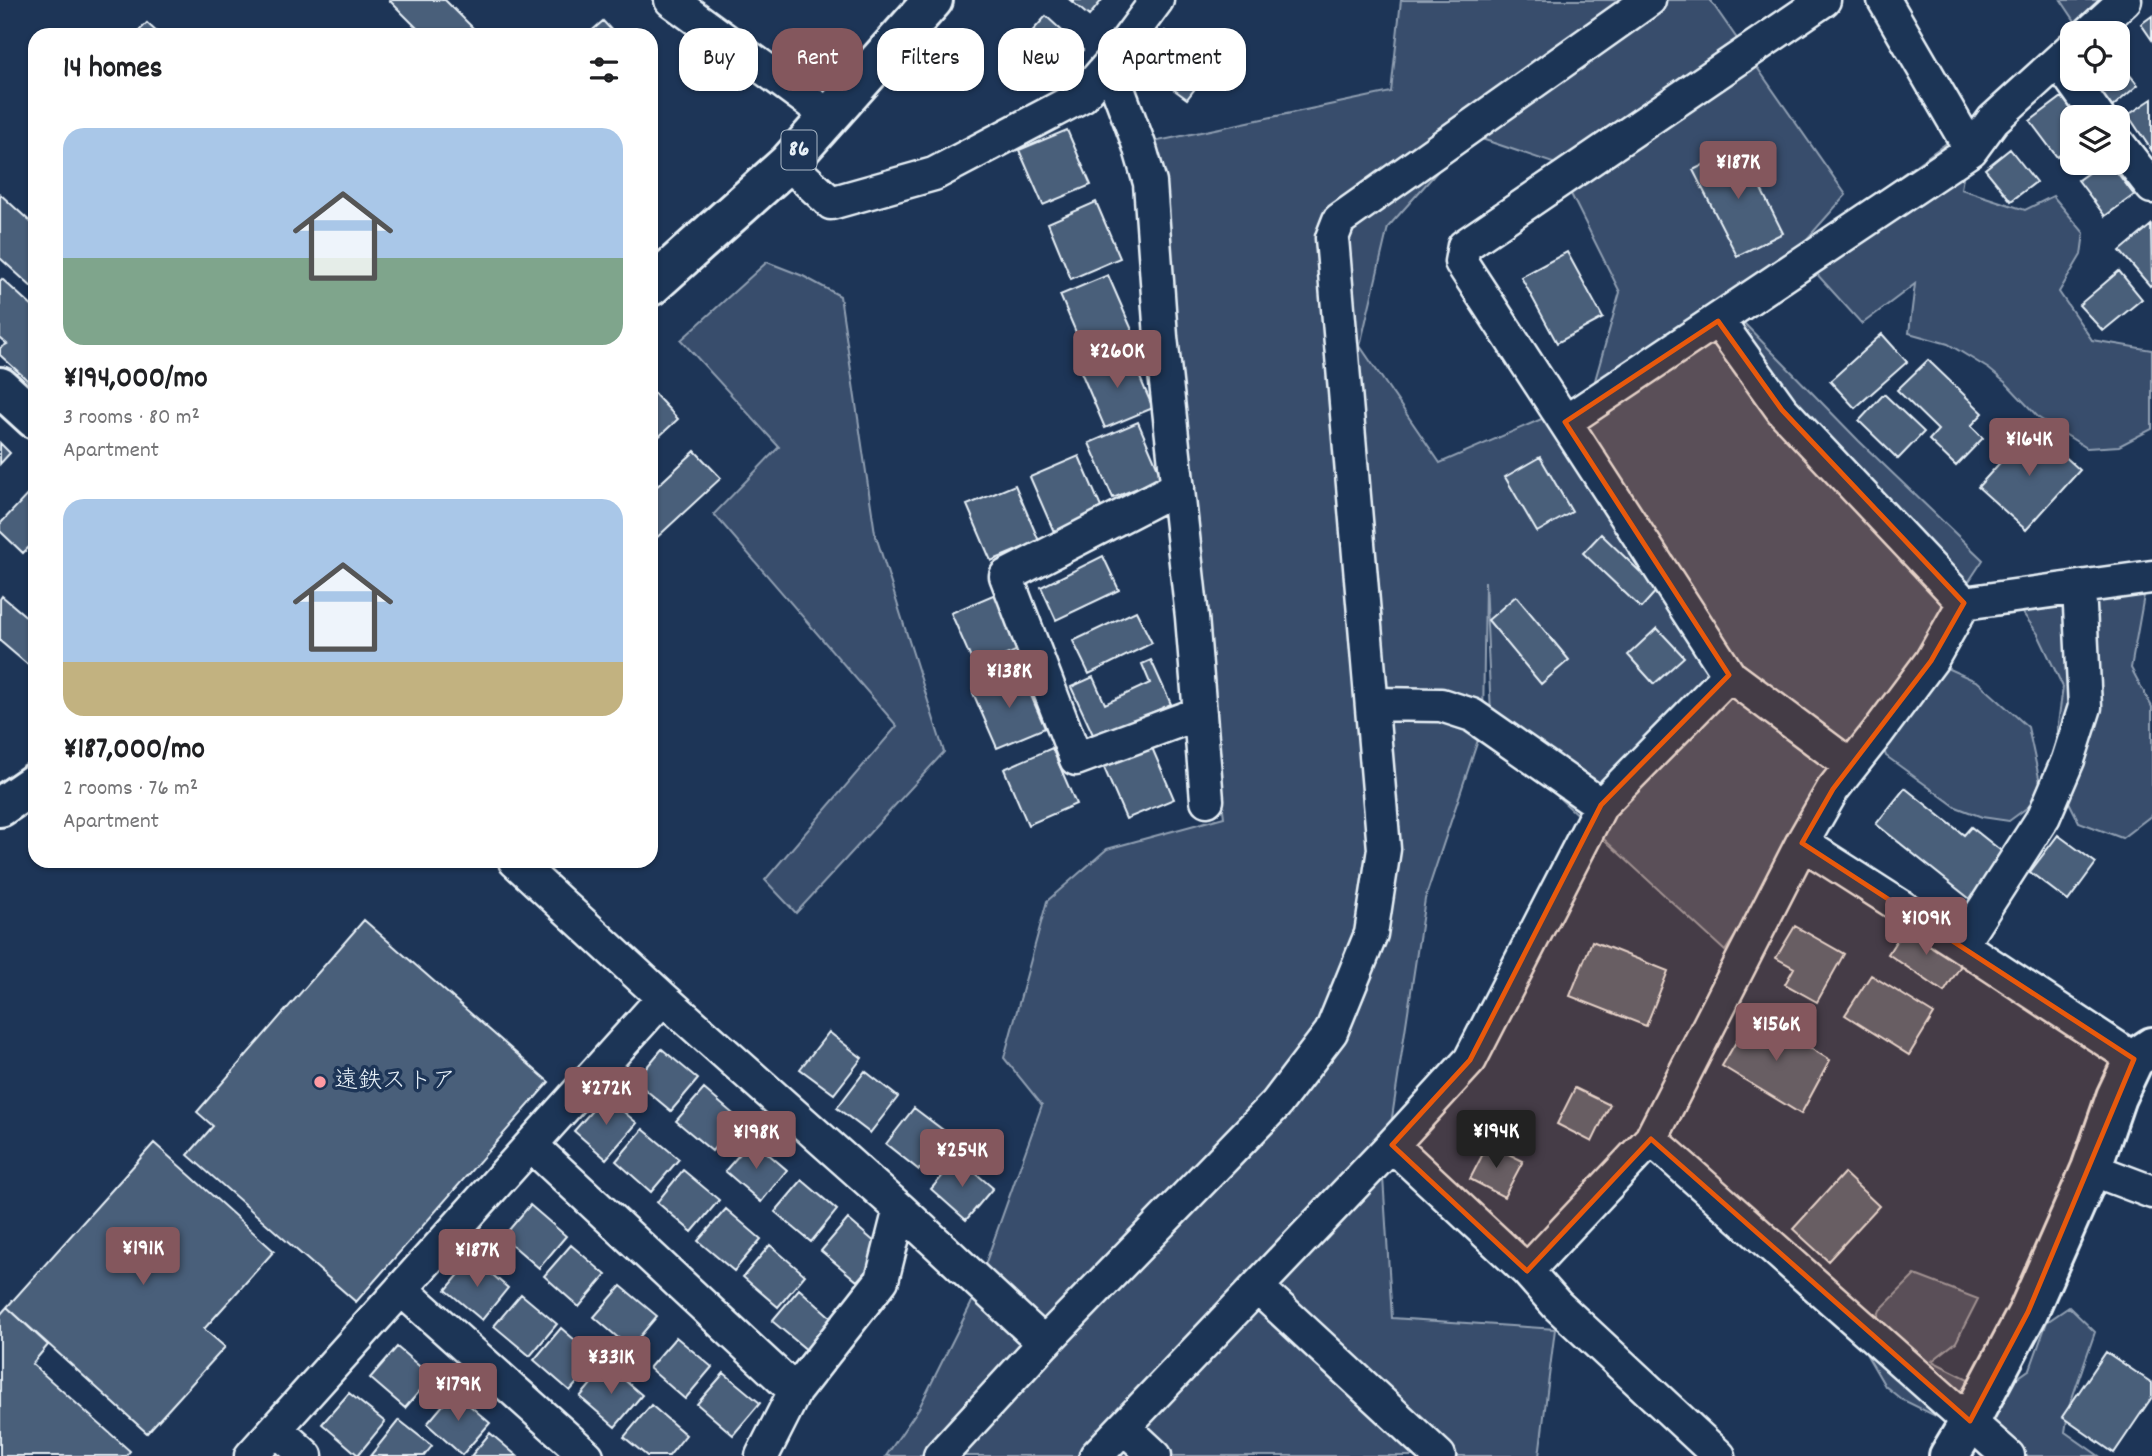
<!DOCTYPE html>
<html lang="en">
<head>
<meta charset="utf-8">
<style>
	body { margin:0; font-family:Dekko,"Klee One",sans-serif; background:#f2f2f2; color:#202124; height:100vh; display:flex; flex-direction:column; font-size:26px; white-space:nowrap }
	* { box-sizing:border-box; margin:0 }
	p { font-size:23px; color:#757577 }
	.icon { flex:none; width:38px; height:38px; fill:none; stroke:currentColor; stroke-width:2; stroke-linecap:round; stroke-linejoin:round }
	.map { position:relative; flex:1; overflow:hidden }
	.side { position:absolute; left:28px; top:28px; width:630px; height:840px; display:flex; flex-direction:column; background:#fff; border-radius:21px; box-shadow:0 2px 5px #0004 }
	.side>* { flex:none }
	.guide { position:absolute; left:679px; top:28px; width:665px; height:63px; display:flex; gap:14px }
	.buttons { position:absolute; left:2060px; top:21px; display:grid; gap:14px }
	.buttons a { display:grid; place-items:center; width:70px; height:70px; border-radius:14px; background:#fff; box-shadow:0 2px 5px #0004; font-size:35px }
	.price { position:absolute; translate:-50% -60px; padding:0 16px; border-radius:7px; background:#84575d; color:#fff; font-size:23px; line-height:46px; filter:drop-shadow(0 2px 4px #0008) }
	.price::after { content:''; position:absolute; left:50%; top:42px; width:21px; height:16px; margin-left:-10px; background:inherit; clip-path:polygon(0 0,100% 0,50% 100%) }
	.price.on { background:#222; color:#fff }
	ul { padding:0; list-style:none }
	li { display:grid; align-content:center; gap:14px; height:371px; padding:0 35px }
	li span { display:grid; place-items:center; height:217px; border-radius:21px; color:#555 }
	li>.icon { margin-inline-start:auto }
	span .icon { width:126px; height:126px; fill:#fffc; stroke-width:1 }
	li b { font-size:30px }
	h2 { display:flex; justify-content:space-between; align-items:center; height:84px; padding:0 35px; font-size:30px }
	.tag { padding:0 24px; border-radius:21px; background:#fff; box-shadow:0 2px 5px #0004; font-size:24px; line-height:63px }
	.tag.on { background:#84575d; color:#fff }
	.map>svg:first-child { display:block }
</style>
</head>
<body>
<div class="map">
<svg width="2152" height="1456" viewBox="0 0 2152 1456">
	<rect width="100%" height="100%" fill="#1d3557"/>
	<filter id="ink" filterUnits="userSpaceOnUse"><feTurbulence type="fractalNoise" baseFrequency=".0143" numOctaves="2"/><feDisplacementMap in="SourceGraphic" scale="14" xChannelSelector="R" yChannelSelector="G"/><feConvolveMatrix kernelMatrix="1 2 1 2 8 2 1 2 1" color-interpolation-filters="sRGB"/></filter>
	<g filter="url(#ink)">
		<!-- green -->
		<path fill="#374d6c" stroke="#909fb2" stroke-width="2" fill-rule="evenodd" d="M1401 0H1710L1846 195 1798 249 1972 125 1961 189 2025 210 2053 196 2084 233 2081 255 2059 292 2092 340 2152 350V429L2119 446 2087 448 2039 418 2006 383 1989 369 1948 344 1909 333 1915 284 1862 324 1796 251 1738 317 1859 441 1983 560 1725 951 1492 736 1485 581 1483 725 1425 899 1383 1177 1392 1318 1555 1329 1539 1456H886L919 1408 971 1304 1042 1105 1004 1058 1047 901 1107 849 1224 817 1139 145 1391 92ZM1470 135 1556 164 1620 292 1590 398 1440 463 1360 346 1388 227Z
			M2061 0H2105L2077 24Z
			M767 262 803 276 840 296 875 533 944 752 796 913 765 880 897 726 714 514 779 447 681 340Z
			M2150 562 2131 668 2152 707V815L2122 838 2079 822 2052 768 2063 687 2038 634 2004 587C2052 573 2101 568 2150 562Z
			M1931 661 1978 682 2028 727 2043 796 2009 821 1982 817 1956 807 1886 756 1878 732Z
			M1915 1275 1978 1299 1956 1342 1932 1361 1996 1393 2030 1369 2047 1322 2069 1307 2095 1332 2069 1407 2065 1432 2099 1456H1981L1975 1449 1940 1418 1901 1399 1885 1386 1865 1352 1880 1310Z"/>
		<!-- building -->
		<path fill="#495e7a" stroke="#e8f1f8" stroke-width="2" d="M389 0H445L480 35H424Z
			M1070 0H1102L1089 16Z
			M1046 16 1083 50 1055 80 1047 72 1041 80 1030 70 1018 83 1000 67Z
			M2152 16V40L2141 24Z
			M603 21 616 35H587Z
			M147 23 160 35H135Z
			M1165 31 1212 66 1187 99 1140 65Z
			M2118 61 2138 85 2111 108 2086 79H2118Z
			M2062 97 2077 117H2072V146L2057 157 2030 121Z
			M2152 99V151L2128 115Z
			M1067 130 1091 185 1043 205 1019 150Z
			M1740 147 1783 233 1737 256 1693 170Z
			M2010 149 2036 182 2011 201 1985 169Z
			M2102 163H2110L2134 195 2105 216 2078 180Z
			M0 194 35 226V290L0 258Z
			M1096 202 1120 258 1071 279 1048 223Z
			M2151 225 2152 284 2150 286 2120 251Z
			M1567 252 1603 318 1557 343 1521 277Z
			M2119 271 2142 299 2103 331 2079 305Z
			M1108 275 1132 330 1084 351 1060 295Z
			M2 279 35 309V387L0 355V348L7 344 0 338V281Z
			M1882 334 1907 362 1855 408 1830 381Z
			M1129 352 1153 408 1105 428 1081 372Z
			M1928 360 1983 413 1971 426 1983 438 1956 466 1929 440 1938 430 1897 390Z
			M651 390 678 419 651 444Z
			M1884 394 1924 432 1898 459 1859 421Z
			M1138 422 1162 478 1113 498 1089 443Z
			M2032 427 2080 470 2026 530 1978 487Z
			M0 443 10 453 0 464Z
			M695 451 721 478 651 543V492Z
			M1079 456 1103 512 1054 532 1030 477Z
			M1540 457 1572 512 1537 532 1505 477Z
			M1015 485 1039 541 991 561 967 505Z
			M29 493 35 498V541L23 553 0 531V524Z
			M1601 534 1658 589 1641 608 1583 553Z
			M1103 556 1119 590 1056 620 1041 587Z
			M1000 592 1023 648 975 668 951 613Z
			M2 596 35 624V658L28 665 0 641V599Z
			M1516 596 1569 660 1541 684 1488 620Z
			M1136 611 1152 643 1089 674 1073 641Z
			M1657 628 1684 657 1654 684 1628 655Z
			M1151 660 1171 704 1095 739 1071 687 1093 677 1105 704 1150 683 1142 664Z
			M1021 672 1045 728 997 748 973 693Z
			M1150 743 1174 799 1126 819 1102 763Z
			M1052 748 1076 804 1028 825 1004 769Z
			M1905 788 1964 835 1971 827 2005 854 1970 899 1876 824Z
			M2058 835 2096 863 2068 901 2030 872Z
			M364 920 549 1082 356 1302 188 1155 213 1126 197 1112Z
			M1908 922 1965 959 1944 992 1888 954Z
			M1795 926 1844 954 1817 1002 1785 984 1794 968 1776 958Z
			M1592 941 1668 971 1646 1026 1570 996Z
			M1871 975 1934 1014 1909 1055 1845 1015Z
			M1753 1013 1830 1060 1801 1114 1722 1066Z
			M829 1032 862 1058 834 1094 800 1069Z
			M662 1049 698 1079 671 1111 635 1081Z
			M865 1071 898 1097 870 1133 837 1108Z
			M1575 1088 1610 1105 1592 1142 1557 1124Z
			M704 1089 739 1119 712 1151 676 1121Z
			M605 1096 637 1123 606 1159 574 1131Z
			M914 1108 947 1133 919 1170 886 1144Z
			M643 1129 679 1159 651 1192 616 1161Z
			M752 1140 787 1170 761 1202 725 1171Z
			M154 1143 274 1251 204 1329 225 1347 147 1433 7 1307Z
			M1488 1144 1523 1161 1504 1197 1470 1179Z
			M958 1158 993 1188 966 1220 931 1189Z
			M683 1170 719 1200 692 1232 657 1202Z
			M1844 1173 1879 1206 1828 1261 1793 1229Z
			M802 1180 837 1210 811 1242 775 1212Z
			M530 1205 566 1236 539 1268 503 1237Z
			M726 1209 761 1239 734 1271 698 1241Z
			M848 1219 884 1250 857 1281 821 1251Z
			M571 1245 606 1275 579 1307 544 1276Z
			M770 1245 805 1275 778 1307 743 1277Z
			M473 1258 508 1288 482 1320 446 1290Z
			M621 1286 657 1316 630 1348 594 1317Z
			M799 1289 834 1320 808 1351 772 1321Z
			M521 1294 557 1324 530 1356 494 1326Z
			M7 1307 48 1345 32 1364 130 1451 126 1456H0V1315Z
			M561 1328 597 1359 570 1391 534 1360Z
			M676 1337 712 1367 685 1399 649 1368Z
			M397 1347 432 1377 405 1408 370 1378Z
			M2106 1352 2152 1383V1397L2114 1453 2062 1417Z
			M607 1365 642 1395 615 1427 580 1397Z
			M724 1373 760 1403 733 1435 697 1404Z
			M454 1392 490 1423 462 1455 427 1424Z
			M349 1393 385 1422 358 1455 322 1424Z
			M651 1405 686 1435 669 1456H647L624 1437Z
			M399 1420 432 1446 424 1456H370Z
			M490 1433 517 1456H471Z"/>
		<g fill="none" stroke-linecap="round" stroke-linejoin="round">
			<!-- street casing -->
			<g stroke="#e8f1f8" stroke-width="37">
				<path id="street" d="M671 0 829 116
					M1157 0 1109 65 1139 145 1150 183 1161 337 1192 617 1207 800
					M1884 0 1971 150
					M2089 33 2125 0
					M2058 61 2098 117
					M2118 143 2152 187
					M788 163 831 203 934 174 1082 96 1109 65
					M1718 321 1782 410 1964 603
					M1565 422 1461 262 1464 246 1824 0
					M1178 487 1006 576 1076 759 1200 713
					M1372 704 1441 705 1472 715 1601 805
					M1851 766 1729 675 1565 422 1971 150 1993 120 2072 48
					M1802 843 1961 945 2134 1059
					M515 861 663 998 900 1209 882 1280 795 1391 762 1456
					M1961 945 2044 816 2068 760 2085 707 2079 587
					M1651 1139 2008 1456
					M531 1145 795 1391
					M1392 1145 1470 1060 1601 805 1729 675
					M2091 1169 2152 1192
					M900 1209 1044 1343
					M1257 1287 1439 1456
					M401 1289 587 1456
					M1125 1428 1155 1456
					M276 1429 306 1456
					M251 1456 663 998
					M940 1456 1044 1343 1276 1104 1331 1032 1371 934 1384 849 1332 238 1339 220 1649 0
					M1096 1456 1392 1145 1527 1271
					M1719 1456 1557 1305 1527 1271 1651 1139 1802 843 1833 789 1878 732 1931 661 1964 603 2152 577"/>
			</g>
			<!-- secondary casing -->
			<g stroke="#e8f1f8" stroke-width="44">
				<path id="secondary" d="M0 387 35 419
					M1949 1456 1970 1421 2028 1312 2091 1169 2116 1097 2134 1059 2152 1047"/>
			</g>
			<!-- primary casing -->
			<g stroke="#e8f1f8" stroke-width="44">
				<path id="primary" d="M651 286 788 163 933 0
					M0 807 35 783"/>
			</g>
			<!-- street -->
			<use href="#street" stroke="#1d3557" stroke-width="32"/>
			<!-- secondary -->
			<use href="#secondary" stroke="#1d3557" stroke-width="38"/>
			<!-- primary -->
			<use href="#primary" stroke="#1d3557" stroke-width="38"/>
		</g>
	</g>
	<!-- marked area -->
	<path fill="#e8590c" fill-opacity="0.2" stroke="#e8590c" stroke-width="5" stroke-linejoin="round" d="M1718 321 1782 410 1964 603 1931 661 1833 789 1802 843 2134 1059 2028 1312 1970 1421 1651 1139 1527 1271 1392 1145 1470 1060 1601 805 1729 675 1565 422Z"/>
	<!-- markers -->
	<circle fill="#ff9aa2" stroke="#1d3557" stroke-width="2.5" cx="320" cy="1082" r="7"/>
	<g text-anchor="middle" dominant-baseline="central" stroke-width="7" stroke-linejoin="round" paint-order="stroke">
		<!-- shield labels -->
		<rect fill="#1d3557" stroke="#abb9c8" stroke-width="2" x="781.5" y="130.5" width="35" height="39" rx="5"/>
		<g font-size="23" font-weight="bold" fill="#e8f1f8">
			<text x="799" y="150">86</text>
		</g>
		<!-- poi labels -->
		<g font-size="24" fill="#e8f1f8" stroke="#1d3557" text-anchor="start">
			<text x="334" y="1082">遠鉄ストア</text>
		</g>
	</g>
</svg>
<div class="buttons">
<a><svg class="icon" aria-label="locate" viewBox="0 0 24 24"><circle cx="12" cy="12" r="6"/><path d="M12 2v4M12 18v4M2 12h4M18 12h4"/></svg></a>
<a><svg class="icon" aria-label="layers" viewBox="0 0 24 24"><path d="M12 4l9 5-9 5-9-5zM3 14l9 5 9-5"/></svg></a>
</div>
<b class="price" style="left:1738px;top:201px">¥187K</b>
<b class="price" style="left:1117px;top:390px">¥260K</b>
<b class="price" style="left:2029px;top:478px">¥164K</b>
<b class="price" style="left:1009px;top:710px">¥138K</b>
<b class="price" style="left:1926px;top:957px">¥109K</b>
<b class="price" style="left:1776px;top:1063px">¥156K</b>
<b class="price" style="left:606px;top:1127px">¥272K</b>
<b class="price on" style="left:1496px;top:1170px">¥194K</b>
<b class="price" style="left:756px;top:1171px">¥198K</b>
<b class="price" style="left:962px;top:1189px">¥254K</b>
<b class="price" style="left:143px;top:1287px">¥191K</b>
<b class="price" style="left:477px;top:1289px">¥187K</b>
<b class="price" style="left:611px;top:1396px">¥331K</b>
<b class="price" style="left:458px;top:1423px">¥179K</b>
<div class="guide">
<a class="tag">Buy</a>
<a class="tag on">Rent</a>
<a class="tag">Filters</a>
<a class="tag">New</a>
<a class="tag">Apartment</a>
</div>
<section class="side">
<h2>14 homes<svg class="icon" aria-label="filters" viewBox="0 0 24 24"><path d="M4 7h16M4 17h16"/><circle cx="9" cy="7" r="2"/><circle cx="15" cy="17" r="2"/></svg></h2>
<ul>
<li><span style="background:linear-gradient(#a9c7e8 60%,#7fa58c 0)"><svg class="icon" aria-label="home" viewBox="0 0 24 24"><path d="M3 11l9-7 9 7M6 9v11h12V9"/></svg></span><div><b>¥194,000/mo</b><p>3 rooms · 80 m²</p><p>Apartment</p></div></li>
<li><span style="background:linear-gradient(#a9c7e8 75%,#c2b280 0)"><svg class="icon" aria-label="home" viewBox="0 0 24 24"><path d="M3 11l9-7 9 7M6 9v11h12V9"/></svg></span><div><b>¥187,000/mo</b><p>2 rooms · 76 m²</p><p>Apartment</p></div></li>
</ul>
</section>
</div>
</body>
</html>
